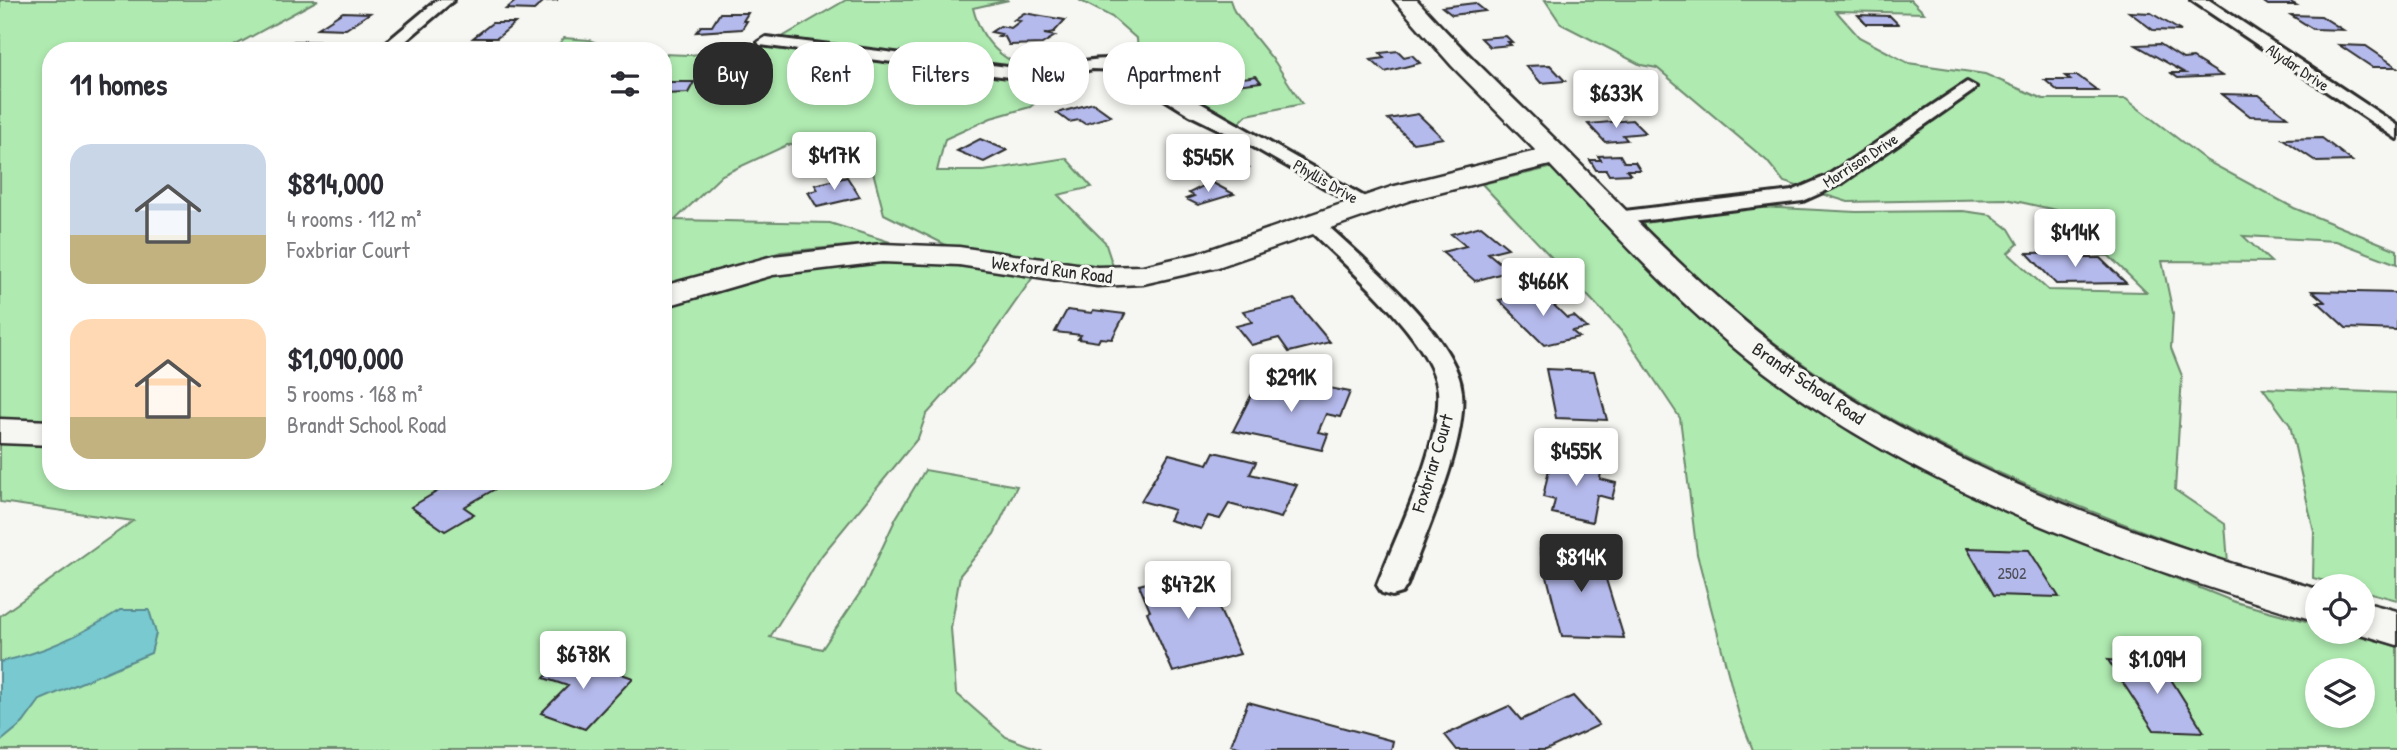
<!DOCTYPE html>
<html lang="en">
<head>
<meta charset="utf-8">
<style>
	body { margin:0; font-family:"Patrick Hand",sans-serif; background:#f7f7f7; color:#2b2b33; height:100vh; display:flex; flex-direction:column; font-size:26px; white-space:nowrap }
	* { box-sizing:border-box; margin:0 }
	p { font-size:23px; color:#7c7c81 }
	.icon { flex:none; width:38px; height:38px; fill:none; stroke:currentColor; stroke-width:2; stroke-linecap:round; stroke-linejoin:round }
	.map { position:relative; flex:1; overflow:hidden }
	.panel { position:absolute; left:42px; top:42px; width:630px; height:448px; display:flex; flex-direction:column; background:#fff; border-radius:28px; box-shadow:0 4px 10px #0003 }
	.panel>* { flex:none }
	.hud { position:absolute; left:693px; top:42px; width:665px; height:63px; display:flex; gap:14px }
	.controls { position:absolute; left:2305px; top:574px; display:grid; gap:14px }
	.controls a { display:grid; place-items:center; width:70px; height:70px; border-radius:50%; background:#fff; box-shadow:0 4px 10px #0003; font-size:35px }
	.price { position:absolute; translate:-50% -60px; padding:0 16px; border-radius:7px; background:#fff; color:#222; font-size:23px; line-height:46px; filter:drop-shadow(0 2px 4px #0008) }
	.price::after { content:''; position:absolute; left:50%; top:42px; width:21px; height:16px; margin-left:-10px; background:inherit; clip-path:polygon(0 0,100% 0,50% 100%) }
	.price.current { background:#2b2b2b; color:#fff }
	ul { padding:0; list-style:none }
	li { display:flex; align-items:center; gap:21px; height:175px; padding:0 28px }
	li span { display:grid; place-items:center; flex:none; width:196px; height:140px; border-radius:21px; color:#555 }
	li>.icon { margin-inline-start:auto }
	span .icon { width:84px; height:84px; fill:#fffc; stroke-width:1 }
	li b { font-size:30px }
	h2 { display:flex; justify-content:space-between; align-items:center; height:84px; padding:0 28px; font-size:30px }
	.pill { padding:0 24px; border-radius:28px; background:#fff; box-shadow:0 4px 10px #0003; font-size:24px; line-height:63px }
	.pill.current { background:#2b2b2b; color:#fff }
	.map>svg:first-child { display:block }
</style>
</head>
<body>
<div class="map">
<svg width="2397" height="750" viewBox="0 0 2397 750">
	<rect width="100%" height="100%" fill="#f6f6f2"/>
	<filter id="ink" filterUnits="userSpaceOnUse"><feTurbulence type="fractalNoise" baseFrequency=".0143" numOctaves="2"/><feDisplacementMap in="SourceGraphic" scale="14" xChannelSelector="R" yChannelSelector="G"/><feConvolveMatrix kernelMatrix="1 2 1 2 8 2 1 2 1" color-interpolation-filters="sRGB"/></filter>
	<g filter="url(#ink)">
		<!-- green -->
		<path fill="#afeab0" stroke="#6d8a6e" stroke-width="2" fill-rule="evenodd" d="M0 0H318L225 51H51V423L0 422Z
			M846 0H1009L973 8C985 57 1018 65 1060 83L1030 107 991 118 945 139 937 171H984L1066 158 1092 187 1058 195 1105 242 1114 269 950 247 884 214 871 164 857 142 787 145 722 175 675 220 830 223 890 242 781 252 663 290V54L689 55 763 48Z
			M1079 0H1230L1234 11 1275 62 1302 104 1247 115 1237 125 1183 99 1139 67 1137 39 1112 17Z
			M1545 0H1911L1924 13 1836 11 1859 37 1908 63 1985 74 2043 99H2126L2207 161 2294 208 2397 250V264L2336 241 2243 236 2271 262 2162 261 2173 313 2171 348 2182 376 2175 490 2225 524 2228 563C2093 513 1958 464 1836 386 1764 340 1700 282 1638 224L1758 207 1856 212 1963 211 1991 215 2009 229 2018 244 2008 253 2048 290 2146 292 2109 256 2095 255 2051 214 2070 213 2006 199 1848 202 1784 182 1767 161 1657 68 1641 65 1561 24Z
			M564 38 589 40 618 51H553Z
			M1554 167 1639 260 1753 364 1919 466 2059 532 2235 602 2317 624V632H2345L2397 646V750H1753L1739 715 1697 554 1680 418 1624 334 1482 184ZM2317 670H2362V716H2317Z
			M849 259 946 264 1033 277 972 364 926 415 918 438 822 555 770 637 822 649 864 587 896 518 925 470 1017 486 994 534 960 575 951 628 956 693 1006 737 1041 750H0V616L133 521 0 502V444H51V481H663V305L765 272Z
			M2263 388 2397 393V600L2363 591 2362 586H2344L2313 578 2314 532 2290 425Z"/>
		<!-- water -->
		<path fill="#78c9d0" stroke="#598a8e" stroke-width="2" d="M120 610H149L156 633 151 653 40 700 23 723 0 742V662C45 652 81 635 120 610Z"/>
		<!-- building -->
		<path fill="#b5baec" stroke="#2b2b2b" stroke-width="2" d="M517 0H558L544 1 534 10 506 9Z
			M2261 0H2287L2296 5H2268Z
			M1475 3 1485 11 1452 15 1442 7Z
			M343 12 370 13 346 29 318 28Z
			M2129 12 2151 13 2181 31 2153 30Z
			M720 13H748L743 21H747L742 29 696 32 701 26H712Z
			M1024 13 1065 20 1054 32 1044 34 1055 36 1042 44 1009 45 1005 37 998 36 1001 34 991 32 1000 26 1011 28 1020 21 1014 20Z
			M1858 15 1890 16 1898 24H1866Z
			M2291 15 2321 16 2343 30 2313 29Z
			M492 23H515L497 38H473Z
			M1506 36 1512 42H1508L1511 45 1490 47 1481 38Z
			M294 41 333 42 312 51H279Z
			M2160 44 2183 59 2193 58 2222 76 2178 78 2171 73H2185L2136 45Z
			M2339 45 2366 46 2397 67H2372Z
			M1398 51 1404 57 1412 55 1420 63 1385 72 1371 60 1384 58 1380 53Z
			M1550 65 1565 81 1541 83 1526 66Z
			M1256 76 1261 82 1228 86 1224 81Z
			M2065 76H2078L2098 91H2058L2045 80H2070Z
			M663 82H694L688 93 663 94Z
			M2222 94 2259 95 2287 117 2250 116Z
			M1093 103 1111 116 1085 124 1079 120 1069 122 1057 113Z
			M1418 114 1443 138 1413 143 1388 119Z
			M1632 120 1645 133 1623 135 1627 140 1605 142 1588 124Z
			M2322 138 2352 161 2317 162 2283 139Z
			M980 139 1007 150 984 162 957 151Z
			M1620 155 1624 162H1635L1640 170H1627L1630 174 1609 175 1606 170H1596L1590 160H1601L1598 156Z
			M1236 157 1249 167 1234 171 1221 161Z
			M847 177 860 197 817 207 808 192 818 190 815 185Z
			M1211 182 1234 194 1198 205 1186 199 1194 196 1189 193Z
			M1481 226 1508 248 1488 253 1510 271 1475 281 1442 252 1466 246 1451 234Z
			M2078 252 2083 258H2100L2126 283 2056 284 2027 253Z
			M1539 291 1567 318 1574 316 1587 328 1572 331 1579 337 1544 345 1499 300Z
			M2312 291 2397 293V330L2346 328 2318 302H2325Z
			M1294 299 1330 342 1289 352 1279 338 1251 345 1236 326 1252 322 1243 311Z
			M1067 310 1092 313 1093 310 1125 314 1112 339 1100 338 1098 342 1078 339 1081 335 1055 332Z
			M1546 369 1594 371 1607 420 1556 418Z
			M1257 384 1304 394 1308 384 1350 392 1340 417 1326 414 1318 432 1328 434 1322 450 1233 431Z
			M1214 452 1256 462 1250 474 1297 485 1281 518 1229 504 1220 519 1208 516 1201 529 1169 520 1174 510 1141 501 1169 454 1208 464Z
			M1552 455 1602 466 1600 479 1616 483 1612 499 1597 495 1592 522 1552 513 1555 500 1543 497Z
			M455 481H492L487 484 495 489 464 507 474 514 445 531 411 507Z
			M1967 548 2029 550 2059 597 1994 595Z
			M1540 549 1597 550 1624 638 1562 636Z
			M1201 569 1240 654 1173 672 1147 612 1150 611 1139 585Z
			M567 655 633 678 585 729 541 713 568 686 544 678Z
			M2108 660 2162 665 2204 732 2154 730Z
			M1573 696 1599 725 1546 750H1457L1445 735 1509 706 1521 720Z
			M1248 702 1393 741 1391 750H1249L1231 745Z"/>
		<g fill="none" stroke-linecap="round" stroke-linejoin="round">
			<!-- street casing -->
			<g stroke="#2b2b2b" stroke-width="6">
				<path id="street" d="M437 0H454L394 51H376Z
					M2191 0H2209L2397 125V139Z
					M766 37 1032 70C1064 67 1095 54 1127 61L1377 204 1374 208H1360L1243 141 1190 115 1117 70 1092 69 1058 78 1032 80 760 45 758 42Z
					M1967 82 1976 87 1973 91 1841 184 1803 201 1616 224 1606 218 1616 212 1792 191 1827 176Z
					M1312 216 1319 218C1359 255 1458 336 1462 392 1467 444 1425 534 1407 585L1402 593 1392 596 1382 593 1377 585C1396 536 1442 443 1438 391 1433 339 1342 263 1305 226L1302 222Z"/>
			</g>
			<!-- secondary casing -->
			<g stroke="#2b2b2b" stroke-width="5">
				<path id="secondary" d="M1394 0H1417C1466 55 1520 104 1572 156 1659 244 1744 333 1850 398 1994 486 2155 543 2317 589V621C2124 563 1926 495 1763 371 1685 311 1618 237 1550 165L1411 200 1218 267 1143 284 1097 286 959 265 882 262 773 275 663 307V286L773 256 882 244 959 247 1097 267 1143 266 1196 254 1391 187 1536 151 1452 66Z
					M0 419 51 421V445L0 443Z
					M2362 602 2397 611V645L2354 632H2362Z"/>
			</g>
			<!-- street -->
			<use href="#street" fill="#f6f6f2" fill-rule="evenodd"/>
			<!-- secondary -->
			<use href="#secondary" fill="#f6f6f2" fill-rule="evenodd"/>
		</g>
	</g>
	<g text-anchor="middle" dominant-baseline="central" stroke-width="6" stroke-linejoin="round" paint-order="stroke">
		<!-- far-street labels -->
		<g font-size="16" fill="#2b2b2b" stroke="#f6f6f2">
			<text transform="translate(2298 67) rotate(34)">Alydar Drive</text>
			<text transform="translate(1860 160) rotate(-33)">Morrison Drive</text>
			<text transform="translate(1326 181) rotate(30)">Phyllis Drive</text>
		</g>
		<!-- number labels -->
		<g font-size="16" fill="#4e4f5b">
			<text x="2012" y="573">2502</text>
		</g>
		<!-- street labels -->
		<g font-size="19" fill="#2b2b2b" stroke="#f6f6f2">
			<text transform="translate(1052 269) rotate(7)">Wexford Run Road</text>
			<text transform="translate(1809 383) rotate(34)">Brandt School Road</text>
			<text transform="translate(1432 463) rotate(-73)">Foxbriar Court</text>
		</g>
	</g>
</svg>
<div class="controls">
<a><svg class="icon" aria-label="locate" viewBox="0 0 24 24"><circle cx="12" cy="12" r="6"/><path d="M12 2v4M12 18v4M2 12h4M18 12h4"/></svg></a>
<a><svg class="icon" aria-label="layers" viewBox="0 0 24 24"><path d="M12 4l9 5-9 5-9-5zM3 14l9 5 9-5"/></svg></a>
</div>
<b class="price" style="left:1616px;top:130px">$633K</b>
<b class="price" style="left:834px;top:192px">$417K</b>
<b class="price" style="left:1208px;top:194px">$545K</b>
<b class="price" style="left:2075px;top:269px">$414K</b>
<b class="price" style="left:1543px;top:318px">$466K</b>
<b class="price" style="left:1291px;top:414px">$291K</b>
<b class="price" style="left:1576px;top:488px">$455K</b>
<b class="price current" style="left:1581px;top:594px">$814K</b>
<b class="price" style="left:1188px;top:621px">$472K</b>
<b class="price" style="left:583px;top:691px">$678K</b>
<b class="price" style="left:2157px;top:696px">$1.09M</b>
<div class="hud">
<a class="pill current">Buy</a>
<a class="pill">Rent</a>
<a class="pill">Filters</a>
<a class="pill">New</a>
<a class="pill">Apartment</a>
</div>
<section class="panel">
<h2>11 homes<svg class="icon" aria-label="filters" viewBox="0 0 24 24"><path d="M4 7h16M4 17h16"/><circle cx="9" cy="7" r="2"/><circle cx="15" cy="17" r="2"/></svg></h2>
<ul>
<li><span style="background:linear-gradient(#c9d6e8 65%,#c2b280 0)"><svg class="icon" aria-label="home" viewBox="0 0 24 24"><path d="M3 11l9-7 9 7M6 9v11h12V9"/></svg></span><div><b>$814,000</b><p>4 rooms · 112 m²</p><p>Foxbriar Court</p></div></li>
<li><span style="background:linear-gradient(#ffd9b3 70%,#c2b280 0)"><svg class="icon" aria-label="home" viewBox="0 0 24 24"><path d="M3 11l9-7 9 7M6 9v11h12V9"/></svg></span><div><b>$1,090,000</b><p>5 rooms · 168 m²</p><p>Brandt School Road</p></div></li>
</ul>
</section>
</div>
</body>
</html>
